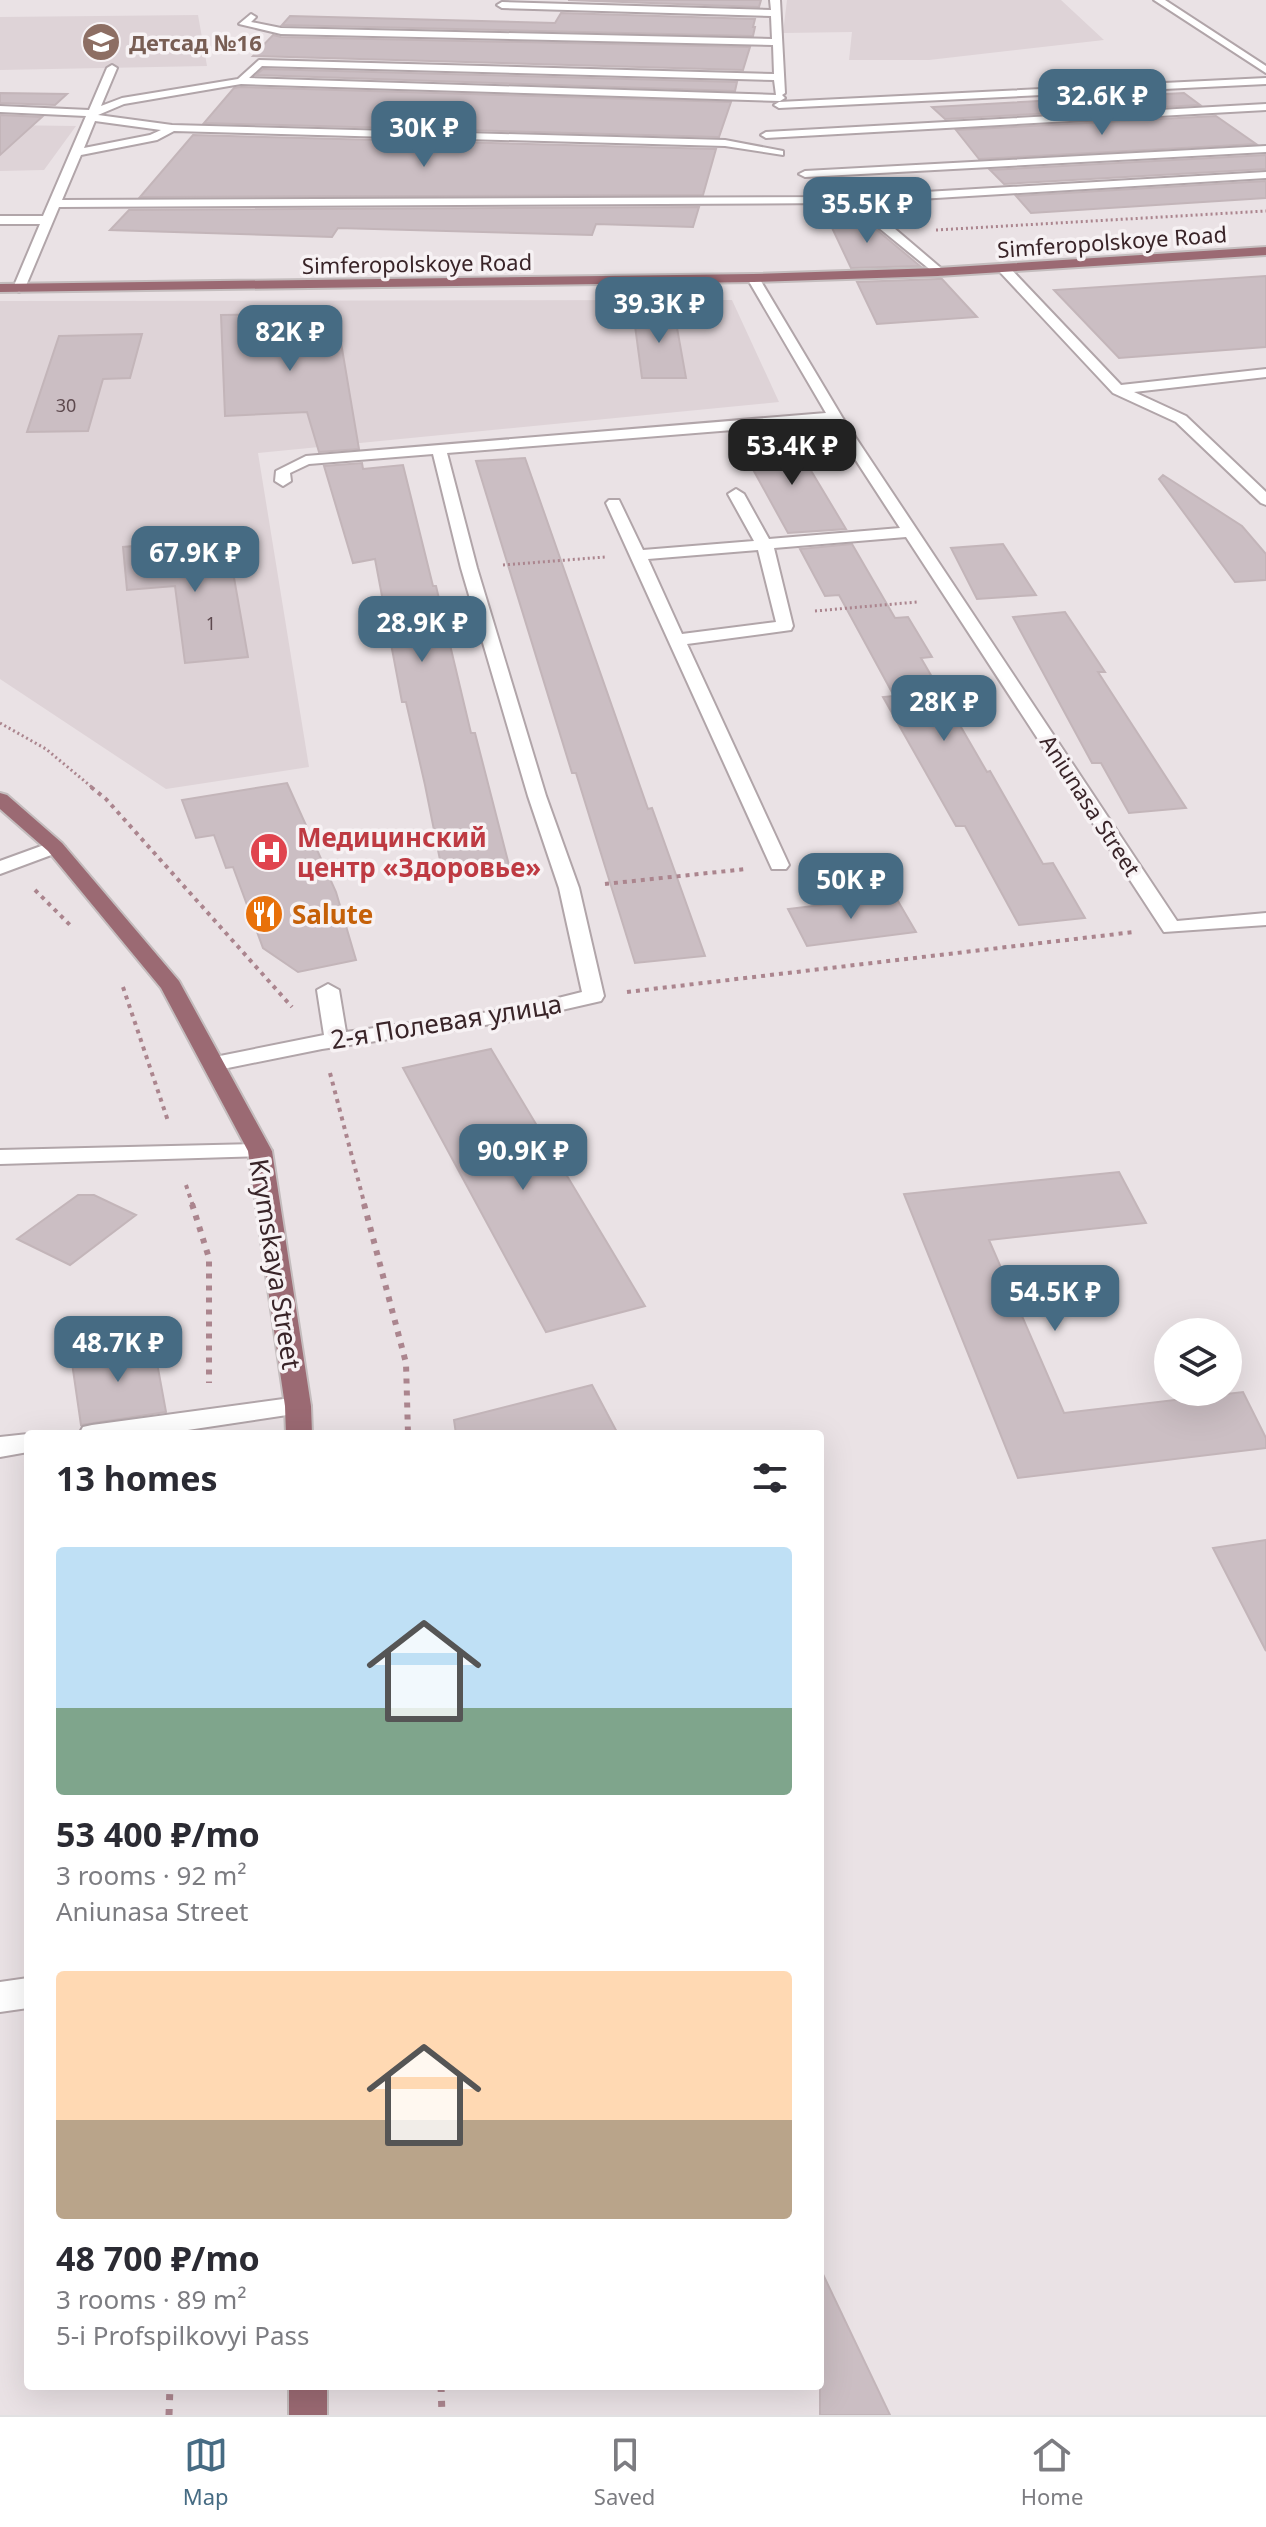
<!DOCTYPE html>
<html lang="en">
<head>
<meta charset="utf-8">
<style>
	body { margin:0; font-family:"Noto Sans",sans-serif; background:#f7f7f7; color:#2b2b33; height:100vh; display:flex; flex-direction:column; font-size:30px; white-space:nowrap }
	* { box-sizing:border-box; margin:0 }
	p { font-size:26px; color:#7c7c81 }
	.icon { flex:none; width:44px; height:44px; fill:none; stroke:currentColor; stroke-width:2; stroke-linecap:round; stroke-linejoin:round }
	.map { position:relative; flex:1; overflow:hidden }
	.panel { position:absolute; left:24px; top:1430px; width:800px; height:960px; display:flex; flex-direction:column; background:#fff; border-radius:8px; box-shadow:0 8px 32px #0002 }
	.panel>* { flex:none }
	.controls { position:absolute; left:1154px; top:1318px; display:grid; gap:16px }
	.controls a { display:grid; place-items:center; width:88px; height:88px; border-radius:50%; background:#fff; box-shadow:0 8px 32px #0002; font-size:40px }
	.price { position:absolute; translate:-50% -68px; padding:0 18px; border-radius:16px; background:#466b83; color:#fff; font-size:26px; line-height:52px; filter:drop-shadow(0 2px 4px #0008) }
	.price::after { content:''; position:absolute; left:50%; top:48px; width:24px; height:18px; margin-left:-12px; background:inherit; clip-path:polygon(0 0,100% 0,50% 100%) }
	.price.selected { background:#222; color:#fff }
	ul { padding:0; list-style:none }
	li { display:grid; align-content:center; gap:16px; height:424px; padding:0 32px }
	li span { display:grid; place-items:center; height:248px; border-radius:8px; color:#555 }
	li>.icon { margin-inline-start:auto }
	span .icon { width:144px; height:144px; fill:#fffc; stroke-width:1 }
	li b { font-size:34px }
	h2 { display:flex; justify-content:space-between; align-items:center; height:96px; padding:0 32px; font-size:34px }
	.tabs { display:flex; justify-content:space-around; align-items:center; height:112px; border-top:2px solid #e1e1e2; background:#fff; font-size:22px; color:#7c7c81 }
	.tabs a { display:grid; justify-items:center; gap:4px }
	.tabs .selected { color:#466b83 }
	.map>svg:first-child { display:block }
</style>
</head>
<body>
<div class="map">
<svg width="1266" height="2415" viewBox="0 0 1266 2415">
	<rect width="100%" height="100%" fill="#eae2e5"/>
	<!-- built -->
	<path fill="#ded3d7" d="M787 0H1061L1104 40 929 60H849L852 32 783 33Z
		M198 15 207 66 0 70V17Z
		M0 125 76 126 44 170 0 171Z
		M732 300 779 402 258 453 309 767 166 789 0 679V301Z"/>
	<!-- building -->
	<path fill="#cbbec3" stroke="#c3b5b9" stroke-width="2" d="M568 0H761L759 7Z
		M561 13 755 19 753 27H755L753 36 282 25 290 16 555 23Z
		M273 35 281 37 750 47 743 70 253 56Z
		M263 69 737 82 735 91 256 75Z
		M241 87 731 102 719 137 204 123 234 88Z
		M0 93 67 94 55 105 0 103Z
		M1184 93 1200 105 945 119 932 107Z
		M0 115 42 117 0 155Z
		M1216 116 1256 144 979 159 956 130Z
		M193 135 716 149 703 195 140 197Z
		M1266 155V169L1004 184 990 170Z
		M1266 181V198L1031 213 1016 196Z
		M699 207 693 227 596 224 592 235 338 228 332 237 110 230 129 210Z
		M826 215 855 216 871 225 920 266 851 268Z
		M1266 276V347L1119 358 1054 290Z
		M938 279H942L977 317 877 324 857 282Z
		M633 311H674L686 378H642Z
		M336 313 359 449 319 452 307 412 225 416 221 315Z
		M142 334 130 378 103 379 88 431 27 432 59 336Z
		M792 439 846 529 788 533 739 444Z
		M525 458 648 809 652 808 705 956 635 963 576 773H572L476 461Z
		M362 463 363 469 403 465 433 586H436L471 733H475L510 869 443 875 425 785 406 702H402L375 559 353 563 324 466Z
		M1163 475 1242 526 1266 554V580L1235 582 1159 479Z
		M227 538 248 657 185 663 175 586 127 590 123 547Z
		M852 544 895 618 908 617 932 657 921 658 987 772 990 771 1043 864 1053 863 1085 918 1019 925 965 826H956L883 697 894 696 839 595 825 596 800 549Z
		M1003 544 1036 595 977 599 951 548Z
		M1065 612 1105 672H1098L1186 808 1129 813 1101 763H1092L1013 617Z
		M287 783 336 892 356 960 298 972 263 948 233 867 226 868 214 835 196 838 182 800Z
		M895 896 916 932 807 946 788 909Z
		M491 1049 645 1306 546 1332 403 1068Z
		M1119 1172 1146 1223 989 1240 1064 1413 1243 1392 1266 1438V1448L1018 1478 904 1194Z
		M78 1195H94L136 1215 70 1265 17 1239Z
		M153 1341 166 1412 81 1425 71 1356Z
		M592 1385 618 1434H456L454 1420Z
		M1266 1540V1651L1213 1548Z
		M820 2268 890 2415H820Z"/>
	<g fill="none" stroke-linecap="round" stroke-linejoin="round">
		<!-- minor casing -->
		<g stroke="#b1a5a9" stroke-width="4">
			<path id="minor" d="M770 0H780L785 93 782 95 785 98 780 101 241 84 124 104 98 115 172 125 725 140 783 151V155L725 146 174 131 157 140 81 155 62 200 841 197 1266 172V178L854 203 881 217 942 269V275L938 276 873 223 838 203 59 207 25 288 19 292 13 288 40 224H0V216H43L86 116 0 112V106L89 110 107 68 112 65 117 68 101 106 122 98 238 79 259 60 774 74 773 45 281 34 239 24 251 14 256 17 251 22 281 28 772 39 771 16 502 8 497 5 502 2 771 10ZM262 66 774 80 776 95 249 78ZM95 121 161 130 150 135 84 148Z
				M1154 0H1165L1266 66V73Z
				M1266 78V84L779 108 774 105 779 102Z
				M1266 104V110L766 138 761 135 766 132Z
				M1266 146V152L805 177 799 174 805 171Z
				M999 265H1007L1121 385 1266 369V377L1134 392 1186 416 1266 492V505L1261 503 1176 422 1113 393 999 271Z
				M749 275 759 278 842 417 1177 921 1266 913V925L1164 932 906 537 774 548 793 626 791 630 687 644 789 865 786 869H772L606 503 609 500H619L643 550 754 541 728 494 736 489 744 494 769 539 900 528 831 422 447 453 477 568 546 796 579 888 604 996 601 1001 518 1020 322 1049 213 1071 205 1069 202 1064 205 1059 324 1035 317 990 328 984 339 990 346 1032 518 1008 582 992 559 888 528 796 461 568 433 454 309 464 290 473 291 481 283 486 275 481 276 471 306 456 826 413 747 278ZM758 550 776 622 682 634 648 559Z
				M55 841 65 847 62 851 0 874V861Z
				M260 1144 268 1146 272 1151 268 1156 0 1164V1150Z
				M298 1397 307 1400 311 1406 307 1412 161 1434H79L83 1427 92 1425Z
				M28 1434V1452L0 1457V1437Z
				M28 1978V2008L0 2012V1982Z"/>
		</g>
		<!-- major casing -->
		<g stroke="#c4bdbe" stroke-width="4">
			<path id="major" d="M1266 247V255L938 276 753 282 0 292V284L753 274 938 268Z
				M0 793 7 795 62 843 179 981 272 1151 311 1406 312 1434H286L285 1406 248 1151 161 988 48 851 0 809Z
				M289 2386H327V2415H289Z"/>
		</g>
		<!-- path-far3 -->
		<path stroke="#ab858e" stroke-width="3" stroke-dasharray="2 3" stroke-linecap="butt" d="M936 230 1266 211
			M503 565 605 557
			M815 611 917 602
			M0 723 46 749 94 789"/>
		<!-- path-far2 -->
		<path stroke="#ab858e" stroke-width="4" stroke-dasharray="4 5" stroke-linecap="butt" d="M91 787 106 799 292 1007
			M605 884 746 869
			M35 890 73 928
			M123 987 168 1121
			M627 992 1134 932
			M330 1073 365 1206
			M186 1185 193 1206"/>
		<!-- path-far1 -->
		<path stroke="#ab858e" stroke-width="6" stroke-dasharray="5 7" stroke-linecap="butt" d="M192 1204 209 1258V1383
			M364 1204 406 1363 408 1434"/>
		<!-- path -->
		<path stroke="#ab858e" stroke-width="7" stroke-dasharray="6 9" stroke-linecap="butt" d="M441 2386 442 2415
			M169 2415 170 2386"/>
		<!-- minor -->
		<use href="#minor" fill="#fff" fill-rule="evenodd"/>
		<!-- major -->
		<use href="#major" fill="#9b6a73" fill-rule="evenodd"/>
	</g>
	<!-- icons -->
	<defs>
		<g id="school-disc" transform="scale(2)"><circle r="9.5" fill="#8d6e63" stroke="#f7f2f4"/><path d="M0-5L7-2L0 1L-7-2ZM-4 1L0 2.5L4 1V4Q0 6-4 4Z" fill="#fff"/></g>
		<g id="hospital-disc" transform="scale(2)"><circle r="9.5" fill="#e0444e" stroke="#f7f2f4"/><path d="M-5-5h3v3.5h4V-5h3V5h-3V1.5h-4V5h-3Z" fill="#fff"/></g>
		<g id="restaurant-disc" transform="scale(2)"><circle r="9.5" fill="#e8710a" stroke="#f7f2f4"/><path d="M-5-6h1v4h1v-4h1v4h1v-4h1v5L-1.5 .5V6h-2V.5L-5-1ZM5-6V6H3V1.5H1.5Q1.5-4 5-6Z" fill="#fff"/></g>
	</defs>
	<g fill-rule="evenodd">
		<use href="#school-disc" x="101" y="42"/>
		<use href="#hospital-disc" x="269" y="852"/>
		<use href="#restaurant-disc" x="264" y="914"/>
	</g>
	<g text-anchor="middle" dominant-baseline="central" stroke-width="7" stroke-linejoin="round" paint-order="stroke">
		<!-- far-number labels -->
		<g font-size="18" fill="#5e4a4f">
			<text x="66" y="405">30</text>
			<text x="211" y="623">1</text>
		</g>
		<!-- far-education labels -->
		<g font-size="22" font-weight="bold" fill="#785e54" stroke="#f7f2f4" text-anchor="start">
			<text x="129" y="42">Детсад №16</text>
		</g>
		<!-- far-street labels -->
		<g font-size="22" fill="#392428" stroke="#f7f2f4">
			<text transform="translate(1112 241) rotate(-4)">Simferopolskoye Road</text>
			<text transform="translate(417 263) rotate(-1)">Simferopolskoye Road</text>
			<text transform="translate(1091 805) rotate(57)">Aniunasa Street</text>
		</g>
		<!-- health labels -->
		<g font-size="26" font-weight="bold" fill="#be3a42" stroke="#f7f2f4" text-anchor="start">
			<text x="297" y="837">Медицинский<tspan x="297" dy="30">центр «Здоровье»</tspan></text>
		</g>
		<!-- food labels -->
		<g font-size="26" font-weight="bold" fill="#c56008" stroke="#f7f2f4" text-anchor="start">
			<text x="292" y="914">Salute</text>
		</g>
		<!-- street labels -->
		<g font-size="26" fill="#392428" stroke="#f7f2f4">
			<text transform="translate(446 1021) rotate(-9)">2-я Полевая улица</text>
			<text transform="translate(276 1264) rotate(81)">Krymskaya Street</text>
		</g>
	</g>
</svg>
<div class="controls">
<a><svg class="icon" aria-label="layers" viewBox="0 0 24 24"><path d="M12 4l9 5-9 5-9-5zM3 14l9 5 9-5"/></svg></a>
</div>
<b class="price" style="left:1102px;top:137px">32.6K ₽</b>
<b class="price" style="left:424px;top:169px">30K ₽</b>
<b class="price" style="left:867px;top:245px">35.5K ₽</b>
<b class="price" style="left:659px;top:345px">39.3K ₽</b>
<b class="price" style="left:290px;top:373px">82K ₽</b>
<b class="price selected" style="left:792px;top:487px">53.4K ₽</b>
<b class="price" style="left:195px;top:594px">67.9K ₽</b>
<b class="price" style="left:422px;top:664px">28.9K ₽</b>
<b class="price" style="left:944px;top:743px">28K ₽</b>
<b class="price" style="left:851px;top:921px">50K ₽</b>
<b class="price" style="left:523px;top:1192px">90.9K ₽</b>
<b class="price" style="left:1055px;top:1333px">54.5K ₽</b>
<b class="price" style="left:118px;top:1384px">48.7K ₽</b>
<section class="panel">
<h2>13 homes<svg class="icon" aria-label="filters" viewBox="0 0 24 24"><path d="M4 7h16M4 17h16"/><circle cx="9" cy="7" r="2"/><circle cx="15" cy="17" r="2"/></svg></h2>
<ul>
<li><span style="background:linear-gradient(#bfe0f5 65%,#7fa58c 0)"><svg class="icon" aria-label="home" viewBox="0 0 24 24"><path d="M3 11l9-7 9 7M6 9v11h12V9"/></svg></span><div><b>53 400 ₽/mo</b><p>3 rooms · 92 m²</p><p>Aniunasa Street</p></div></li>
<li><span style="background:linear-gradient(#ffd9b3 60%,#b9a48a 0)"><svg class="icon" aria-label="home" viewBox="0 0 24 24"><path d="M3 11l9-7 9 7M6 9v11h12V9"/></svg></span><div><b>48 700 ₽/mo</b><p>3 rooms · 89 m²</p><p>5-i Profspilkovyi Pass</p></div></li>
</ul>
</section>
</div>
<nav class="tabs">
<a class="selected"><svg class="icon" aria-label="map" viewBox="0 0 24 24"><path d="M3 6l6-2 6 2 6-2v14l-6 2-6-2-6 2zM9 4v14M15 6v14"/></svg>Map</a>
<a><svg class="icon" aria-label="saved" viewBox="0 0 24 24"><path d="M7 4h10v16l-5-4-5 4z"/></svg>Saved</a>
<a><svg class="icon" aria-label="home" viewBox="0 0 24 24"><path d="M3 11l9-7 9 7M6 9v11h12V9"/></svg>Home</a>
</nav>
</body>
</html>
